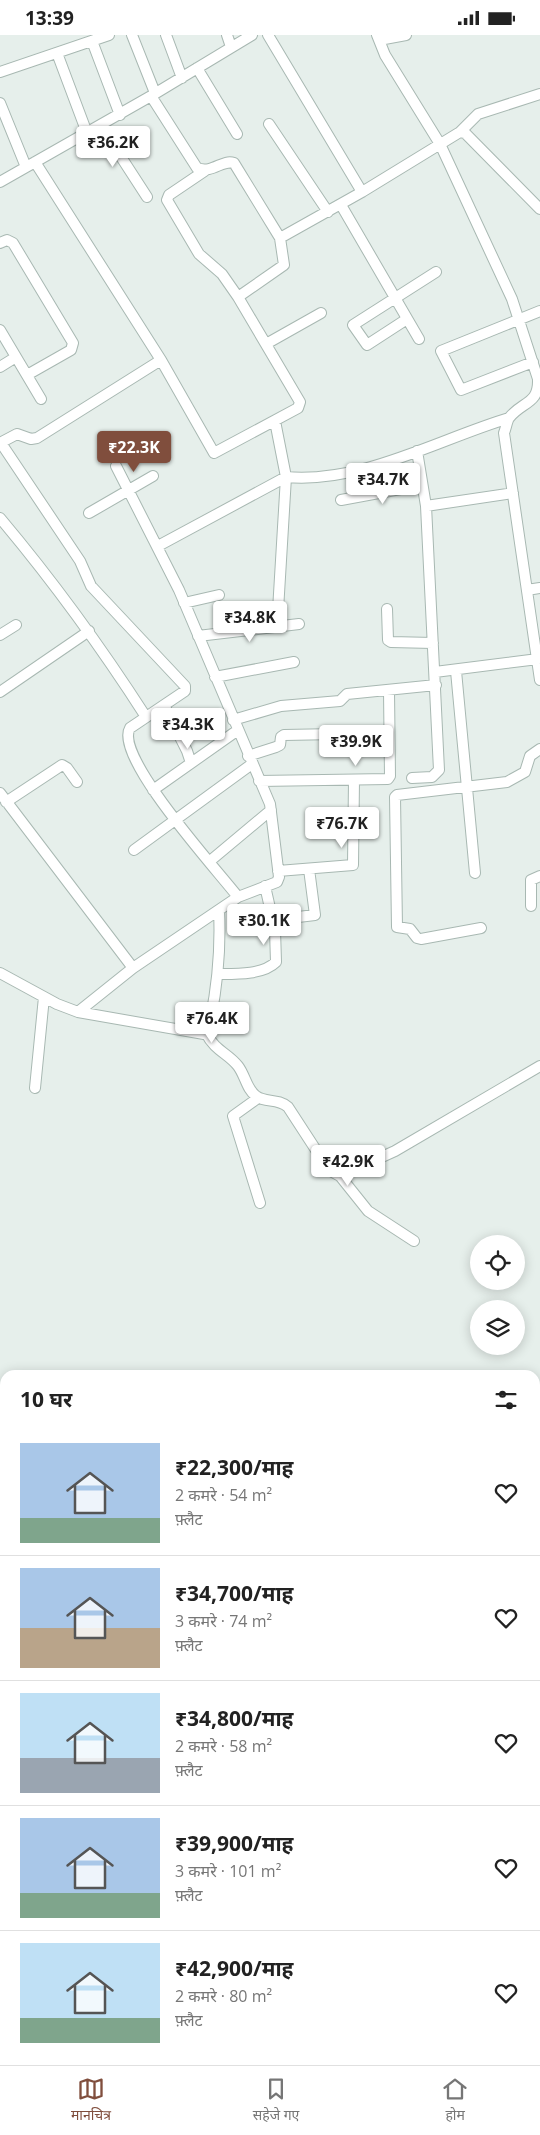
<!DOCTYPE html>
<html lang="hi">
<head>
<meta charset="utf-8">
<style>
	body { margin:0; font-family:"Open Sans","Noto Sans Devanagari",sans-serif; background:#f6f6f6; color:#222; height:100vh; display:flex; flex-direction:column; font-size:19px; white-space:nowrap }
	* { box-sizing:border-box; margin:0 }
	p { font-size:16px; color:#767676 }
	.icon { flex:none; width:28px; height:28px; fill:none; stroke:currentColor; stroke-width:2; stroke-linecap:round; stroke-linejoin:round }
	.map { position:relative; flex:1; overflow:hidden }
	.details { position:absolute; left:0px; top:1335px; width:540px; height:695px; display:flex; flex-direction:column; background:#fff; border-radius:15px 15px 0 0; box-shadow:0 2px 12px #0003 }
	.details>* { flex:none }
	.controls { position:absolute; left:470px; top:1200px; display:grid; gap:10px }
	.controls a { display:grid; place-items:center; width:55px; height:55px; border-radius:50%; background:#fff; box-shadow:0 2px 12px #0003; font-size:25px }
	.price { position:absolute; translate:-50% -42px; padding:0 11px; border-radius:5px; background:#fff; color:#222; font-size:16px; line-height:32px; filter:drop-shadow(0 1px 2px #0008) }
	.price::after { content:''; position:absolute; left:50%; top:30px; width:15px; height:11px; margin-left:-8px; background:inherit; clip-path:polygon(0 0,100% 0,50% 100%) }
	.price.current { background:#804e3d; color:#fff }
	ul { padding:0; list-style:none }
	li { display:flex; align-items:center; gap:15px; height:125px; padding:0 20px }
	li+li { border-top:1px solid #e0e0e0 }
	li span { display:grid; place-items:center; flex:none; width:140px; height:100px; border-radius:0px; color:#555 }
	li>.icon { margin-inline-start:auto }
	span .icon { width:60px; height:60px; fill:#fffc; stroke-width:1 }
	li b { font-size:21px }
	h2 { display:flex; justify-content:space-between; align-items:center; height:60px; padding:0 20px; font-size:21px }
	.status { display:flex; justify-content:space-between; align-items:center; height:35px; padding:0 25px; background:#fff; direction:ltr }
	.status svg { height:14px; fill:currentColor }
	.dock { display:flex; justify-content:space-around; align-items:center; height:70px; border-top:1px solid #e0e0e0; background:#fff; font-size:14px; color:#767676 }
	.dock a { display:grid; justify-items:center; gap:2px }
	.dock .current { color:#804e3d }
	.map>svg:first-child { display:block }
</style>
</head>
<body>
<div class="status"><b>13:39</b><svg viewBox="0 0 49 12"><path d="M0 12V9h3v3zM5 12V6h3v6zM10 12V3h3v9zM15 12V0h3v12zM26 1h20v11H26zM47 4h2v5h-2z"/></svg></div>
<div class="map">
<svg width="540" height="2030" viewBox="0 0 540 2030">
	<rect width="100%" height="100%" fill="#e6efeb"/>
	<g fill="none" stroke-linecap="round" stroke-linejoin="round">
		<!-- minor casing -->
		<g stroke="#a8b8b2" stroke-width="12">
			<path id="minor" d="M132 0 155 58
				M166 0 182 43
				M227 0 231 12
				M268 0 362 157
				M377 0 385 20 440 109 512 264 538 344C539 370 522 366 509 383 507 386 506 393 504 398L540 645
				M379 5 406 0
				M92 6 120 80
				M57 18 87 98
				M197 33 237 99
				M0 37 109 0
				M151 61 252 0
				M0 68 26 132
				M269 89 328 177
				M101 91 147 162
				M460 97 478 79 540 59
				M35 127 161 325 214 418 298 373 300 367 238 262 222 239 199 219 167 165 169 160 206 135
				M0 147 151 61 197 133C213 139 222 124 234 128L280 203 362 157 460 97 465 98 540 174
				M341 170 419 304
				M0 208 7 205 13 208 73 308 71 315 27 340
				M238 262 284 230 280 203
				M407 284 367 310 353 290 436 237
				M0 295 41 364
				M266 309 321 278
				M533 327 461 355 441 316 540 276
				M0 332 16 322
				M275 386 286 442 277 592
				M0 408 17 399 31 404 37 403 161 325
				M1 408 80 526 91 551 185 651V656L130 693C113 721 218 836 238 862
				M341 465 422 450
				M426 471 513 458
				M89 478 153 441
				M0 483C53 546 101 612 146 682
				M158 511 286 442C361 449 439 404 509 383
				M527 555 540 553
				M184 568 219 560
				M387 574 388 605 391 607 433 608
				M0 600 16 590
				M198 601 299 589
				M456 636 475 838
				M435 637 538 624
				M215 642 294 627
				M0 657 89 596
				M164 670 187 716 191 728
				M233 685 281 671 340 666 347 659 436 650
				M248 721 276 712 280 710 281 702 284 700 389 698
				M412 743 432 742 439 735 426 471 417 416
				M259 746 388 744 390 741 389 656
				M153 755 238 695
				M0 758 133 933
				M6 767 62 730 67 733 77 747
				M134 815 252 729
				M210 826 271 775
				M278 836 353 830 354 745
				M531 871V845L540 841
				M273 885 315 880 309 834
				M481 893 421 904 417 903 410 894 397 892 395 762 397 760 507 747 525 737 530 721 540 714
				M0 938 57 969 78 977 204 999 208 996C217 956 221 916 219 875
				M218 939C235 939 263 940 276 927L275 895 265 851
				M78 977 133 933 238 862 277 847 279 842 270 769 179 555 116 431
				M206 998C215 1016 228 1018 238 1031 245 1040 247 1055 256 1061 265 1068 278 1063 288 1072L329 1135 340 1141 395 1116 540 1031
				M35 1053 44 962
				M258 1063 233 1081 260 1168
				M340 1141 368 1176 414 1206
				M535 1981 540 1978
				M451 2030 459 2025"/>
		</g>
		<!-- minor -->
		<use href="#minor" stroke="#fff" stroke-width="10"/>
	</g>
</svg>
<div class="controls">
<a><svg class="icon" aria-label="locate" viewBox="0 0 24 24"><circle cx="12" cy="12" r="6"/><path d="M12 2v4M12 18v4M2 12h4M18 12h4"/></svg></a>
<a><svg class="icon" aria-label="layers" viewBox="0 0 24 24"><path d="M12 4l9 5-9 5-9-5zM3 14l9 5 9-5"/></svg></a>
</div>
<b class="price" style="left:113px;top:133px">₹36.2K</b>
<b class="price current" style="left:134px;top:438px">₹22.3K</b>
<b class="price" style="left:383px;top:470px">₹34.7K</b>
<b class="price" style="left:250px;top:608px">₹34.8K</b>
<b class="price" style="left:188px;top:715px">₹34.3K</b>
<b class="price" style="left:356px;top:732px">₹39.9K</b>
<b class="price" style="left:342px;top:814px">₹76.7K</b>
<b class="price" style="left:264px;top:911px">₹30.1K</b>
<b class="price" style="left:212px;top:1009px">₹76.4K</b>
<b class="price" style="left:348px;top:1152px">₹42.9K</b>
<section class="details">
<h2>10 घर<svg class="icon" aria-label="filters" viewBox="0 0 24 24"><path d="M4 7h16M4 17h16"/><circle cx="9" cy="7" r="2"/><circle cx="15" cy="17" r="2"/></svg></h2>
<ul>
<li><span style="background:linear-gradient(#a9c7e8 75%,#7fa58c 0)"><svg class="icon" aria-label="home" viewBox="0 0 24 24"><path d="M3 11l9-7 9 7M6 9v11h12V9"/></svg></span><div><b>₹22,300/माह</b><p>2 कमरे · 54 m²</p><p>फ़्लैट</p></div><svg class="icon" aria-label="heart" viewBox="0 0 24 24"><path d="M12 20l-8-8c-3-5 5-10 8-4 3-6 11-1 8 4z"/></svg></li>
<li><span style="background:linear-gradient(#a9c7e8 60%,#b9a48a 0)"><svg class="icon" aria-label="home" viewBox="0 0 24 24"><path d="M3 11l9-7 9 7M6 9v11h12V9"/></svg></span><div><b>₹34,700/माह</b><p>3 कमरे · 74 m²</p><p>फ़्लैट</p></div><svg class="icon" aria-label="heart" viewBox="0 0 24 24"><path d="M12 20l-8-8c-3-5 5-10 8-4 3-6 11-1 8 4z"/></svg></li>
<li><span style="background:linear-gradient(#bfe0f5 65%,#9aa5b1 0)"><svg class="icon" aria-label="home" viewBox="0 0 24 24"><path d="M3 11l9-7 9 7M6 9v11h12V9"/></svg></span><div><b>₹34,800/माह</b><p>2 कमरे · 58 m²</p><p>फ़्लैट</p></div><svg class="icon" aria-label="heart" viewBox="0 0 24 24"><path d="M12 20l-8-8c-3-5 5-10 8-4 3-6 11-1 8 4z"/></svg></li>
<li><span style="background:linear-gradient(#a9c7e8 75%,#7fa58c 0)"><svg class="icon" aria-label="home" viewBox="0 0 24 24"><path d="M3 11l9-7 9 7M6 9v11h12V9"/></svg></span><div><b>₹39,900/माह</b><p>3 कमरे · 101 m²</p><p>फ़्लैट</p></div><svg class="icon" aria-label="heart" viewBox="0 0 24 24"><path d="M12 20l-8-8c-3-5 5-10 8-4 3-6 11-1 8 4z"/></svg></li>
<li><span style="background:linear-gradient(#bfe0f5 75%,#7fa58c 0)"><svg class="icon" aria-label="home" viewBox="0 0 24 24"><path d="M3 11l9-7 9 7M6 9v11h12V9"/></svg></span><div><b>₹42,900/माह</b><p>2 कमरे · 80 m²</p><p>फ़्लैट</p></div><svg class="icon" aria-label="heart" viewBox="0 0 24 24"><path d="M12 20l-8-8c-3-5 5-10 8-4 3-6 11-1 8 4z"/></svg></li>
</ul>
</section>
</div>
<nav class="dock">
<a class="current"><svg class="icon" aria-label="map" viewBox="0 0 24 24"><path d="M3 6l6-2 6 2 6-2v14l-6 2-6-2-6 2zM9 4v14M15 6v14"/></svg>मानचित्र</a>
<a><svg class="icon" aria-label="saved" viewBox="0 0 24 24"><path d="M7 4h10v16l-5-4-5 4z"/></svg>सहेजे गए</a>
<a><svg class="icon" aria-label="home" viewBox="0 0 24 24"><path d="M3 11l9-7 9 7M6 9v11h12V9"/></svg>होम</a>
</nav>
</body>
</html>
